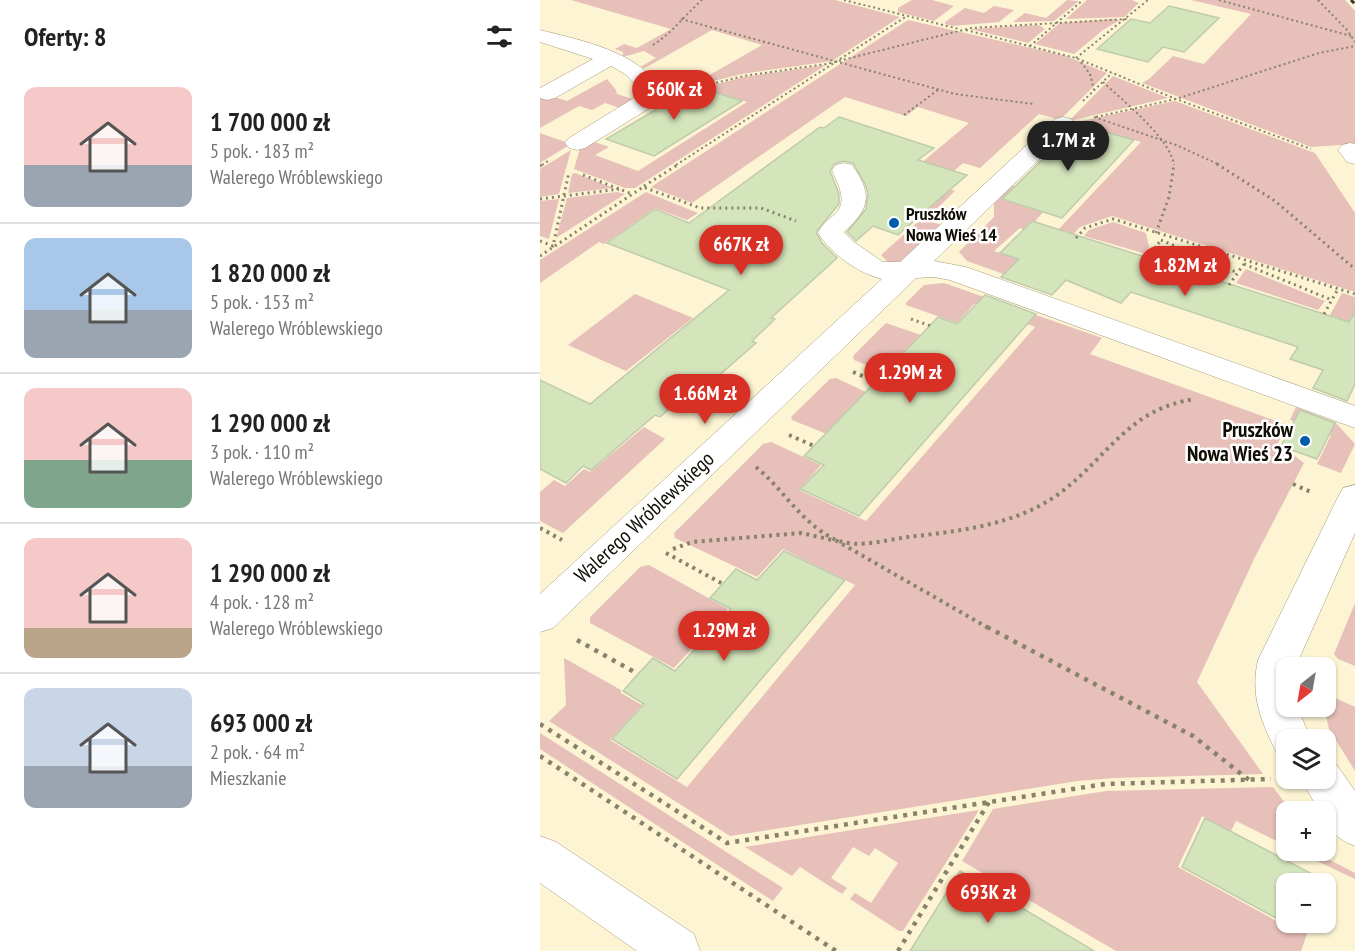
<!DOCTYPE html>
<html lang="pl">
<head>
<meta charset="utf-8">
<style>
	body { margin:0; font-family:"PT Sans Narrow",sans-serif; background:#f6f6f6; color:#222; height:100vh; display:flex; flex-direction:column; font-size:22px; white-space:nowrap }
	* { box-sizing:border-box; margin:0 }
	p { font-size:20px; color:#767676 }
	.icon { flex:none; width:33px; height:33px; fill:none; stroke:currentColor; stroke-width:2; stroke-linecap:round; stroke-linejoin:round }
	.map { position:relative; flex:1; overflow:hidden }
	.details { display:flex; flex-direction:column; background:#fff; width:540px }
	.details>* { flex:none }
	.needle { width:39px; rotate:211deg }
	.fabs { position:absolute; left:736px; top:657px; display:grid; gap:12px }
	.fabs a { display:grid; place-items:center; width:60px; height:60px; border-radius:12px; background:#fff; box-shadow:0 2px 4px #0004; font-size:30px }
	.price { position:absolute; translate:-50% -51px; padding:0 14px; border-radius:21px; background:#d93025; color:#fff; font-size:20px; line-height:39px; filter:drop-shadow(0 2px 3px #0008) }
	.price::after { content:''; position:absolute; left:50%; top:36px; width:18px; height:14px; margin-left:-9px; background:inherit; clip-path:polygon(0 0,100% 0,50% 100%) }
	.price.selected { background:#222; color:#fff }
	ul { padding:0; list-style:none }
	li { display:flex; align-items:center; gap:18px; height:150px; padding:0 24px }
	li+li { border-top:2px solid #e0e0e0 }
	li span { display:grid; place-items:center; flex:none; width:168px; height:120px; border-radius:12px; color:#555 }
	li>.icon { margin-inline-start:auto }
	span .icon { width:72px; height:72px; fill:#fffc; stroke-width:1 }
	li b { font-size:26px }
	h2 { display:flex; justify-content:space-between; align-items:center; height:72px; padding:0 24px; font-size:26px }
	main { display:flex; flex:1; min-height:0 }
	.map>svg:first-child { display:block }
</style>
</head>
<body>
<main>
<section class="details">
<h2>Oferty: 8<svg class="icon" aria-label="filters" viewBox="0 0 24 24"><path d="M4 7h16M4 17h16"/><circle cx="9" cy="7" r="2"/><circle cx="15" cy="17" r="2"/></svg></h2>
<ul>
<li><span style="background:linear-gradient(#f6c9c9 65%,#9aa5b1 0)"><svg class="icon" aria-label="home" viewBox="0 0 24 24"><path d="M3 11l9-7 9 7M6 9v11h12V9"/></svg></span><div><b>1 700 000 zł</b><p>5 pok. · 183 m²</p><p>Walerego Wróblewskiego</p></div></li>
<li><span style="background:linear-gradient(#a9c7e8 60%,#9aa5b1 0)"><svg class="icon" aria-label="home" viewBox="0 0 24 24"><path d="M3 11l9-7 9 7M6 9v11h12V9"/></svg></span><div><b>1 820 000 zł</b><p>5 pok. · 153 m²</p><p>Walerego Wróblewskiego</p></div></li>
<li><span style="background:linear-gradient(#f6c9c9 60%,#7fa58c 0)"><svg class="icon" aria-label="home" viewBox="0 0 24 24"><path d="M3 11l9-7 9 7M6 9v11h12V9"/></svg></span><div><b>1 290 000 zł</b><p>3 pok. · 110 m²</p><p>Walerego Wróblewskiego</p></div></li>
<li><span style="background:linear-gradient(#f6c9c9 75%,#b9a48a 0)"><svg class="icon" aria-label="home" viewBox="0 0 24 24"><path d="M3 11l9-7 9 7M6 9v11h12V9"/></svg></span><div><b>1 290 000 zł</b><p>4 pok. · 128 m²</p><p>Walerego Wróblewskiego</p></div></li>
<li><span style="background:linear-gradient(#c9d6e8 65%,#9aa5b1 0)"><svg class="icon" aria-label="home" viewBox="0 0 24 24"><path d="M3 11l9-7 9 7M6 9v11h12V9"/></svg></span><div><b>693 000 zł</b><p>2 pok. · 64 m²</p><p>Mieszkanie</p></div></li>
</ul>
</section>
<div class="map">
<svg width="815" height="951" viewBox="0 0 815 951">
	<rect width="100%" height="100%" fill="#fdf4d3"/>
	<!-- green -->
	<path fill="#e6c0b9" d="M31 0H295L360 17 292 61 202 74 133 91 118 79 131 88H147L222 45 172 30 105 68 100 67 116 58 104 51 83 57V52L75 49 84 44 97 48 131 29Z
		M372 0H392L414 6 394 21 358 12V8Z
		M527 0 539 1 514 21 473 22 485 13 506 18Z
		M547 0H592L599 3 584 17 526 19Z
		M651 0H805L815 11V144L771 147 602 83 609 79 633 56 664 64 711 14Z
		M454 6 474 10 459 22 412 26 405 24V22L425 8 444 13Z
		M573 19 580 20 563 30 534 54 495 44 520 23Z
		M368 20 526 56 567 73 520 120 499 114 440 168 423 163 398 185 415 191 385 220 405 226 367 261 348 262 341 255 380 220 349 209 310 232 306 226 429 123 378 107 366 116 305 97 152 203 111 187Z
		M499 25 505 29 488 43 430 29Z
		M286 65 95 188H85L34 169 40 148 52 141 69 147 55 155 98 171 207 102 167 89 150 99 146 92 204 77Z
		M573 76 628 98 529 121Z
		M67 79 76 90 77 94 96 100 83 109 65 103 52 110 39 106 0 128V92L27 101Z
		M635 101 775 153 815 213V292L572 216 540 227 532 236 517 231 601 142 549 127 544 132 528 127 532 123Z
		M0 133 31 144 0 163Z
		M31 150 19 194 0 197V169Z
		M35 173 73 188 28 193 32 174Z
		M468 184 487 190 475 203 503 212 487 231 480 228 454 251 486 262 472 277 427 261 419 252 454 217V198Z
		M77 192 85 194 16 238 27 198Z
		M106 192 158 213 147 220 115 208 64 244 59 242 0 283V260Z
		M19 199 9 239 0 236V201Z
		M573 222 606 233 609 247 603 253 544 236 549 230Z
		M632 247 691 272 686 279 614 256 619 250Z
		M706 269 785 301 778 310 696 283Z
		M404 283 562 338 550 354 747 425 736 447 750 452 764 463 715 557 657 682 723 774 573 778 538 781 190 836 9 721 26 705 24 658 81 690V693L102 705 70 740 147 787 315 585 243 549 217 577 135 538 134 533 223 444 231 442 281 465 259 490 326 521 495 327 434 304 417 323 366 305V303L384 285Z
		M802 293 815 297V324L790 315Z
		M95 294 153 318 86 371 28 345Z
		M346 323 381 335 347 372H344L314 360 313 356Z
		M296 378 326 392 304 441 252 420 251 417 290 379Z
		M756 407 795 422 815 444 801 473 777 464 791 435 750 420Z
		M104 427 125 439 23 533 0 521V492L14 480 25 486 44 469 50 472Z
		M109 565 188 609 134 668 50 623V617L100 567Z
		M815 603V666L798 659 794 654Z
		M786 696H791L815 707V771L789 729 784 707 786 706Z
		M0 733 243 888 233 901 0 749Z
		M733 787 751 811 747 812V846L696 821 691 831 662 816 638 867 760 934 765 923H771L761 951H576L422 861 453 809 566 791Z
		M439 810 363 931H359L310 899 315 893 331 903 358 863 335 848 329 856 313 847 291 878 307 888 302 894 260 867 252 876 205 847Z
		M756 851H780L786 858 815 873V879Z"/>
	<!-- building -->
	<path fill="#d4e4bb" stroke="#bfcbad" stroke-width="1.5" d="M629 6 679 18 644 52 623 47 608 62 557 49 591 19 610 23Z
		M156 86 202 101 114 156 66 139Z
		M299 117 394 148 378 160 427 175 358 235 333 226 316 241 307 232 326 209 328 193 325 184 313 163 303 161 294 164 290 171 299 194V204L276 232 282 243 297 258 231 318 235 319 212 341 216 343 152 399 145 395 120 417 115 415 51 470 43 466 26 483 0 469V380L50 404 189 290 67 243 115 209 149 223 280 127 284 128Z
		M551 128 594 140 522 218 462 199 533 130 545 134Z
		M492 221 809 322 815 312V384L807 401 773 388 783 370 750 359 758 347 591 292 581 303 526 280 512 295 461 277 479 259 460 253Z
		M445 295 496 314 319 516 260 489 284 465 264 456 398 317 417 324Z
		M760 410 795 423 777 459 741 446Z
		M244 551 305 580 137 779 72 739 104 704 83 691 98 674 113 658 135 671 191 609 170 598 196 569 217 580Z
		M665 818 780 878 778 884H747V922H763L760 931 642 867Z
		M420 871 554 951H370Z"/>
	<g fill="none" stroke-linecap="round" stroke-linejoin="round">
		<!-- minor casing -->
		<g stroke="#a39b7c" stroke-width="1">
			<path id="minor" d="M0 30C44 41 96 51 123 90L116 104 45 148 37 150 29 148 25 143 29 138 99 95 101 90 85 74 71 66 15 98 7 100 0 98V88L53 59 0 42Z
				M523 117 531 119 534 124 531 129 394 261 426 267 815 406V428L410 280 394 277 376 278 13 628 0 632V594L342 279C316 272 293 255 278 233 282 224 287 221 294 215 309 202 298 185 292 170L296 165 304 163 312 165C333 194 330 209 304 232L314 242 343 262H360L515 119Z
				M810 143 815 144V164L807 162 798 150 802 145Z
				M815 485V533L755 668H747V706H757L771 740H747V757L737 753C721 722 710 695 718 660L798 497 803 488Z
				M786 761 796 764 815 791V846C799 840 786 830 786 812H780L760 778H786Z
				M0 836 16 842 154 934 160 951H97L0 883Z"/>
		</g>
		<!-- path-far3 -->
		<path stroke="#88826d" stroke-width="2" stroke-dasharray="2 3" stroke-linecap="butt" d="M304 0 419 29
			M679 0 811 36
			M778 0 807 30 815 42
			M141 19 415 94 494 104
			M426 30 536 58 636 99 771 149
			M113 45C132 33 145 15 162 0
			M490 46 543 0
			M536 58 608 0
			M300 59 367 16
			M541 62 550 74 554 90
			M563 82C583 101 630 138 634 165
			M142 91 204 76 286 64 431 28 587 19
			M543 101 572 73
			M364 115 398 90
			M554 117 636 145 680 165
			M556 117 636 99 779 53 815 46
			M2 165 8 161
			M136 165 294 63"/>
		<!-- path-far2 -->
		<path stroke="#88826d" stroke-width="3" stroke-dasharray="2 4" stroke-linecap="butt" d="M677 164 735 201 815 269
			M0 166 4 164
			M43 175 92 194
			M104 186 139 164
			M0 199 79 189
			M616 233 629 197 634 164
			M536 238 545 228 573 219 815 294
			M621 240 698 273
			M0 241 13 246 29 172
			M0 256 103 187 160 208H221L256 221
			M607 258 621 240
			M704 264 792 300
			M689 285 704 264
			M784 314 798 289
			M371 319 391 326"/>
		<!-- path-far1 -->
		<path stroke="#88826d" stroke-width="4" stroke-dasharray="3 4.5" stroke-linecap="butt" d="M313 372 337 382
			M249 435 274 446
			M216 467C243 489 260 521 292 538 315 550 344 540 368 537 420 531 477 525 520 493 569 456 588 409 655 399
			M753 484 773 493
			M0 528 22 540
			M133 549 152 542 261 533 297 541 450 629
			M126 553 183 584"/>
		<!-- path -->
		<path stroke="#88826d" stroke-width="4.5" stroke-dasharray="4 6" stroke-linecap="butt" d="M447 627 653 736 709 780
			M37 640 98 674
			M0 724 187 843 565 784 731 779
			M0 756 296 951
			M358 951 449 802"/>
		<!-- minor -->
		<use href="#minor" fill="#fff" fill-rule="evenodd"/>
		<!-- rail -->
		<path stroke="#3c382b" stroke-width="3" stroke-dasharray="4.5 4.5" stroke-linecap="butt" d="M811 0 815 4"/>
	</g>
	<!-- markers -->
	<g fill="#005ba8" stroke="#fff" stroke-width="2">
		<circle cx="354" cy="223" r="6"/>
		<circle cx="765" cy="441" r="6"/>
	</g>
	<g text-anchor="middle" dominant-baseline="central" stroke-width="5" stroke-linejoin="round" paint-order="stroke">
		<!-- far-poi labels -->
		<g font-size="18" font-weight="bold" fill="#100d04" stroke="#fff" text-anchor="start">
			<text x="366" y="213">Pruszków<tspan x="366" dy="21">Nowa Wieś 14</tspan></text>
		</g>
		<!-- poi labels -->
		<g font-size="21" font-weight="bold" fill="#100d04" stroke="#fff" text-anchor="end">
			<text x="753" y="429">Pruszków<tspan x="753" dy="24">Nowa Wieś 23</tspan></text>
		</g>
		<!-- street labels -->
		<g font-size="21" fill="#100d04" stroke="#fff">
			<text transform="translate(104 517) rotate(-43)">Walerego Wróblewskiego</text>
		</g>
	</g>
</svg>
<div class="fabs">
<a><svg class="needle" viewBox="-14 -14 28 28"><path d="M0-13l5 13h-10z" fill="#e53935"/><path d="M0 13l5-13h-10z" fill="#767676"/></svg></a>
<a><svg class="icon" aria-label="layers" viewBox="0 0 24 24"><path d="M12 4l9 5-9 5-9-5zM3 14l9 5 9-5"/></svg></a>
<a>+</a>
<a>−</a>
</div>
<b class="price" style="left:134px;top:121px">560K zł</b>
<b class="price selected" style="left:528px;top:172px">1.7M zł</b>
<b class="price" style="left:201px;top:276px">667K zł</b>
<b class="price" style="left:645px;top:297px">1.82M zł</b>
<b class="price" style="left:370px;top:404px">1.29M zł</b>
<b class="price" style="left:165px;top:425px">1.66M zł</b>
<b class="price" style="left:184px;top:662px">1.29M zł</b>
<b class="price" style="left:448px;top:924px">693K zł</b>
</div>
</main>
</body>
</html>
